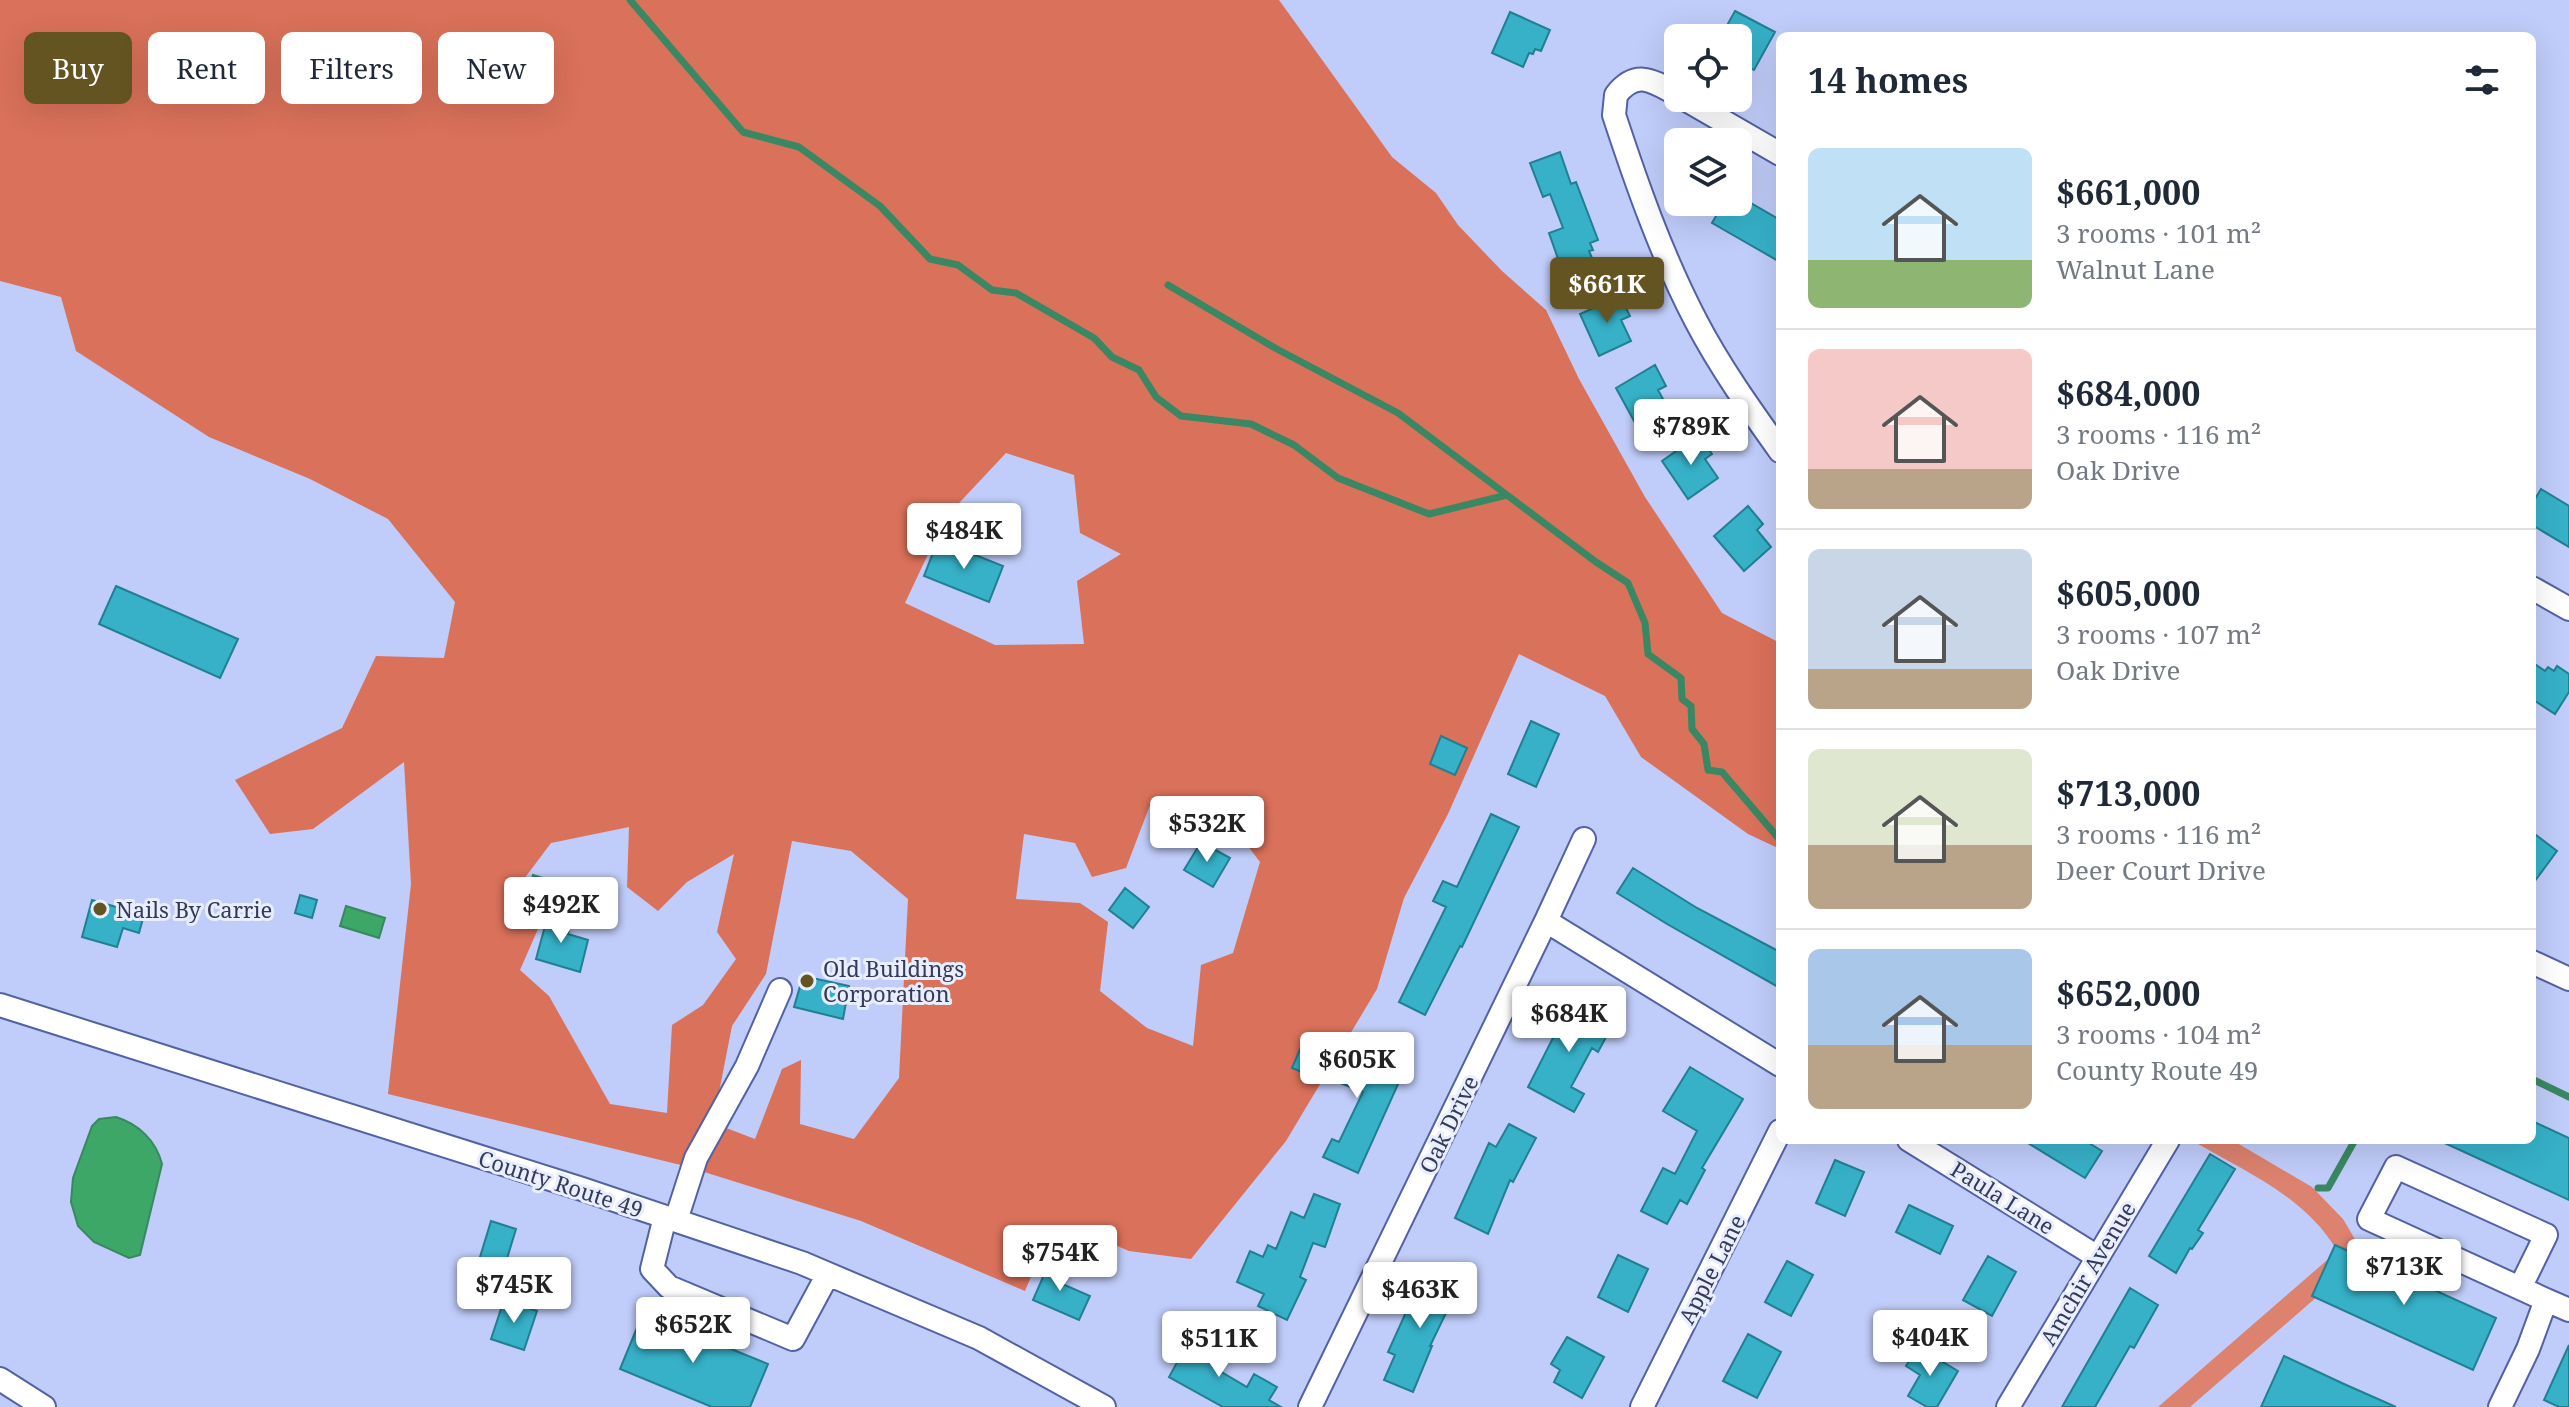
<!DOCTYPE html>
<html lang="en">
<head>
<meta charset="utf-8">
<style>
	body { margin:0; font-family:"Noto Serif",serif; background:#f2f2f3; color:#1f2937; height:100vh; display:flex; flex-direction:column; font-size:30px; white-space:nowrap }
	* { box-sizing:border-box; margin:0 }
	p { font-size:26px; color:#747a83 }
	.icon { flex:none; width:44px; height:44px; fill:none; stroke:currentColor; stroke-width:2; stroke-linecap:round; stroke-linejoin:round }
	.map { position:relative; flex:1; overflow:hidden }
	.sheet { position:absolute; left:1776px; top:32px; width:760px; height:1112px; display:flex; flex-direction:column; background:#fff; border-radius:12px; box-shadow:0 8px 32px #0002 }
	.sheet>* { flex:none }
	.guide { position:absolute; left:24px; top:32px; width:760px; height:72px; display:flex; gap:16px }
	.controls { position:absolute; left:1664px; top:24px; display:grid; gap:16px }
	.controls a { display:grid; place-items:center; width:88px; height:88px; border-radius:12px; background:#fff; box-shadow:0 8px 32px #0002; font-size:40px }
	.price { position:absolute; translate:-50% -68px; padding:0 18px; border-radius:8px; background:#fff; color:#222; font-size:26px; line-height:52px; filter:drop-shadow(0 2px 4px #0008) }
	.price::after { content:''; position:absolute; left:50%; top:48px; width:24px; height:18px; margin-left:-12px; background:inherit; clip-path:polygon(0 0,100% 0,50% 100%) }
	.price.on { background:#635421; color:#fff }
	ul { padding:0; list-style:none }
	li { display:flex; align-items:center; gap:24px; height:200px; padding:0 32px }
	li+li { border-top:2px solid #e0e1e3 }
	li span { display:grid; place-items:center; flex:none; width:224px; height:160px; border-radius:12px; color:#555 }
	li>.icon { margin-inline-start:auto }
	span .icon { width:96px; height:96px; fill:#fffc; stroke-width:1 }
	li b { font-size:34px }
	h2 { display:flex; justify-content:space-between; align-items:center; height:96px; padding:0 32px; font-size:34px }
	.pill { padding:0 28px; border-radius:12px; background:#fff; box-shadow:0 8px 32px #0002; font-size:28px; line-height:72px }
	.pill.on { background:#635421; color:#fff }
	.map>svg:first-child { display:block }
</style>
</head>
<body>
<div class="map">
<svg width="2569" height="1407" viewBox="0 0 2569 1407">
	<rect width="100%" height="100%" fill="#c0ccf9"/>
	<!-- green -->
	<path fill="#dc826e" d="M2191 1140H2232L2312 1187 2343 1219 2359 1246V1252L2349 1269 2190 1407H2158L2333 1255 2336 1249C2305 1196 2242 1170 2191 1140Z"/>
	<!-- forest -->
	<path fill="#da715a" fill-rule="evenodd" d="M0 0H1279L1392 157 1436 193 1458 225 1502 271 1546 310 1579 379 1645 497 1722 613 1780 643V849L1748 834 1641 757 1605 696 1519 654 1448 814 1404 898 1377 989 1286 1141 1191 1259 1129 1251 1080 1230 1041 1253 1025 1291 861 1221 685 1166 388 1094 411 884 404 762 313 829 270 834 235 780 342 728 376 656 444 658 455 602 388 519 310 479 209 437 76 351 61 297 0 281ZM1006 453 1074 475 1080 533 1121 554 1077 581 1084 644 995 645 905 603 945 518ZM1152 800 1195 843 1235 829 1260 862 1233 953 1201 965 1193 1046 1147 1028 1100 991 1108 922 1080 903 1016 899 1024 834 1075 843 1092 877 1126 868ZM629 827 627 887 658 911 687 882 734 854 717 932 736 959 703 1005 672 1025 667 1113 610 1104 549 996 520 970 552 897 515 891 551 843ZM792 841 851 851 908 899 899 1078 854 1139 800 1124 801 1060 782 1069 755 1139 713 1123 732 1026 766 974Z"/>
	<!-- water -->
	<path fill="#3da767" stroke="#3a8763" stroke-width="2" d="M533 875 568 886 563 905 527 894Z
		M346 906 385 918 379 938 340 926Z
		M116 1117C138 1124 156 1140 162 1164L140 1255 129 1258 94 1242 78 1226 71 1202 73 1178 92 1126 99 1119Z"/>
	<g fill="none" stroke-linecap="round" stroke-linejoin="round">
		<!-- stream -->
		<path stroke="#3a8763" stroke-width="7" d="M630 0 743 132 799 147 880 206 930 259 958 265 992 290 1016 293 1094 338 1112 357 1139 370 1156 397 1181 416 1251 424 1294 445 1338 478 1429 514 1507 495 1596 562 1628 583 1645 623 1648 654 1681 678 1682 699 1691 706 1692 729 1704 744 1708 770 1722 772 1780 840
			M1168 285 1275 348 1398 413 1507 495
			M2532 1079 2569 1097
			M2318 1188H2328L2355 1140"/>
	</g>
	<!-- building -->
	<path fill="#36b1c8" stroke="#217f91" stroke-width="2" d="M1735 11 1775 32 1754 70 1738 61V38H1720Z
		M1510 12 1550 30 1541 51 1535 49 1533 54 1529 53 1523 67 1492 53Z
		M1560 152 1571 184 1576 182 1598 240 1590 243 1593 250 1589 251 1595 265 1564 276 1549 233 1563 228 1550 194 1543 197 1530 163Z
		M1724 202H1749L1780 220V262L1712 223Z
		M1620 296 1630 316 1621 320 1631 341 1599 356 1580 314Z
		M1655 365 1666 386 1658 390 1669 410 1638 428 1616 388Z
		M1699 435 1712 454 1705 459 1718 478 1688 499 1662 461Z
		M2541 489 2569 506V547L2532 525V504Z
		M1748 506 1763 524 1757 530 1771 547 1744 571 1714 536Z
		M938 540 1003 566 989 602 924 576Z
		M116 586 238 639 220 678 99 624Z
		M2532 662 2545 671 2548 667 2554 671 2557 666 2569 674V692L2555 714 2532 699Z
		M1531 721 1559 734 1536 787 1508 774Z
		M1441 736 1467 748 1455 775 1430 764Z
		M1491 814 1519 827 1462 947 1460 946 1425 1015 1399 1002 1446 907 1433 901 1443 881 1457 887Z
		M2532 832 2557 851 2532 885Z
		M1201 842 1230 858 1213 887 1184 870Z
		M1633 868 1697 908 1780 952V988L1667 924 1617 893Z
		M1125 888 1149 907 1133 928 1109 910Z
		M300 895 317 900 312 918 295 913Z
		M92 900 144 915 139 933 123 928 117 947 82 937Z
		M548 915 571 921 568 934 588 940 580 972 536 959Z
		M803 976 849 986 843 1019 794 1007Z
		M1568 1000 1613 1024 1598 1052 1592 1048 1571 1087 1584 1094 1574 1112 1528 1087 1557 1030 1553 1028Z
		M1301 1047 1358 1071 1359 1068 1369 1073 1379 1049 1408 1062 1358 1173 1323 1157 1332 1139 1339 1142 1363 1092 1328 1078 1326 1082 1292 1068Z
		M1690 1067 1743 1099 1702 1168 1705 1170 1687 1204 1680 1200 1667 1224 1641 1211 1663 1168 1675 1174 1697 1131 1663 1111Z
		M2532 1121 2569 1138V1200L2438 1140H2532Z
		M1509 1124 1536 1138 1513 1182 1510 1180 1488 1234 1455 1218 1489 1143 1496 1147Z
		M2023 1140H2084L2102 1151 2085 1178Z
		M2210 1154 2235 1169 2198 1230 2203 1233 2192 1249 2190 1248 2176 1273 2149 1256Z
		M1835 1160 1864 1172 1845 1216 1816 1203Z
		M1314 1194 1340 1204 1325 1247 1313 1243 1300 1277 1306 1280 1287 1320 1258 1306 1264 1294 1237 1282 1250 1251 1263 1257 1268 1245 1276 1249 1291 1212 1304 1218Z
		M1909 1205 1953 1226 1940 1254 1896 1232Z
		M491 1221 516 1229 498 1288 473 1280Z
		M2335 1245 2496 1318 2473 1370 2312 1296Z
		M1618 1255 1648 1269 1628 1312 1598 1297Z
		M1988 1256 2016 1272 1992 1316 1963 1300Z
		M1050 1261 1067 1269 1060 1283 1090 1296 1079 1320 1033 1300Z
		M1787 1261 1813 1275 1791 1316 1765 1302Z
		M1434 1269 1461 1282 1430 1346H1432L1413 1392 1384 1380 1395 1355 1388 1352 1416 1290 1422 1293Z
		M2130 1288 2158 1305 2134 1348 2130 1346 2095 1407H2062Z
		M504 1300 537 1311 524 1350 491 1339Z
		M643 1313 768 1364 750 1407H712L620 1369Z
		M1748 1334 1781 1352 1757 1398 1723 1381Z
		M1192 1335 1222 1352 1213 1367 1247 1387 1254 1374 1277 1387 1269 1400 1281 1407H1223L1169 1377Z
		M1567 1337 1604 1357 1582 1398 1554 1382 1560 1370 1551 1364Z
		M2569 1345V1407H2559L2544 1400Z
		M1918 1347 1958 1371 1937 1407H1927L1908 1396 1920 1375 1906 1366Z
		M2284 1356 2344 1384 2396 1407H2261Z"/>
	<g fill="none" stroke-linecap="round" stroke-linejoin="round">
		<!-- minor casing -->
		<g stroke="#5361a5" stroke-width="26">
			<path id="minor" d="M1678 95C1654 82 1637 68 1616 95L1614 115C1637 185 1662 256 1696 321 1720 367 1750 409 1780 451
				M1683 98 1780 154
				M2532 588 2569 609
				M1546 921 1780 1065
				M2532 962 2569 979
				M0 1005 582 1189 802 1263 979 1338 1104 1407
				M1909 1140 2096 1256
				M665 1217 652 1269 669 1287 793 1339 828 1274
				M676 1220 696 1158 747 1066 780 990
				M2520 1288 2546 1235 2396 1167 2369 1219 2546 1300
				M0 1379 44 1407
				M1310 1407 1546 921 1584 839
				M1642 1407 1780 1131
				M2008 1407 2168 1140
				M2500 1407 2528 1349 2546 1300 2569 1310"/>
		</g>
		<!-- minor -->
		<use href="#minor" stroke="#fff" stroke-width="22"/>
	</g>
	<!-- markers -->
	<g fill="#635421" stroke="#e9eefe" stroke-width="3">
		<circle cx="100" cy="909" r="8"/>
		<circle cx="807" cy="981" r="8"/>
	</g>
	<g text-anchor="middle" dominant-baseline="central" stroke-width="6" stroke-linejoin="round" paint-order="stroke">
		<!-- poi labels -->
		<g font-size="22" fill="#343b5a" stroke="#e9eefe" text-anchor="start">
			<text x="116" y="909">Nails By Carrie</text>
			<text x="823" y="968">Old Buildings<tspan x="823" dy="25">Corporation</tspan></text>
		</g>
		<!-- street labels -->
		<g font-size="22" fill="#343b5a" stroke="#e9eefe">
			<text transform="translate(1448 1124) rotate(-64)">Oak Drive</text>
			<text transform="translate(561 1183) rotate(18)">County Route 49</text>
			<text transform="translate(2003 1197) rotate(32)">Paula Lane</text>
			<text transform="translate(1711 1269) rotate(-63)">Apple Lane</text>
			<text transform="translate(2087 1273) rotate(-59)">Amchir Avenue</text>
		</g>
	</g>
</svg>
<div class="controls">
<a><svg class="icon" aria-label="locate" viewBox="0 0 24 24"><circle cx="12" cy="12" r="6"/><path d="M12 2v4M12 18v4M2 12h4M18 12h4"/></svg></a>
<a><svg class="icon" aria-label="layers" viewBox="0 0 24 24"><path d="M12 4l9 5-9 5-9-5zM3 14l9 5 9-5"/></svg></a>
</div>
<b class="price on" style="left:1607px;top:325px">$661K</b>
<b class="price" style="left:1691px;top:467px">$789K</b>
<b class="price" style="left:964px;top:571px">$484K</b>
<b class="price" style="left:1207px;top:864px">$532K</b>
<b class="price" style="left:561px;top:945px">$492K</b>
<b class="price" style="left:1569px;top:1054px">$684K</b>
<b class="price" style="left:1357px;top:1100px">$605K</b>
<b class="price" style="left:1060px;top:1293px">$754K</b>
<b class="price" style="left:2404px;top:1307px">$713K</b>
<b class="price" style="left:514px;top:1325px">$745K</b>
<b class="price" style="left:1420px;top:1330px">$463K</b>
<b class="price" style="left:693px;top:1365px">$652K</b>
<b class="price" style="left:1930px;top:1378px">$404K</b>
<b class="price" style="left:1219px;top:1379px">$511K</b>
<div class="guide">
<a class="pill on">Buy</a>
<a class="pill">Rent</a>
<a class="pill">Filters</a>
<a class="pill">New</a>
</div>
<section class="sheet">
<h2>14 homes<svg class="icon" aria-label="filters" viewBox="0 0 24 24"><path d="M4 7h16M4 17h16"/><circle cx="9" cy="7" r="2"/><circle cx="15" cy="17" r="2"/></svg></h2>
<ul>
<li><span style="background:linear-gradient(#bfe0f5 70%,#8fb573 0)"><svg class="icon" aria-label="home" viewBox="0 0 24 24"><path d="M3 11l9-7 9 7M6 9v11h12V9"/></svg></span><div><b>$661,000</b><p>3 rooms · 101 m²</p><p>Walnut Lane</p></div></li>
<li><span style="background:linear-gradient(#f6c9c9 75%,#b9a48a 0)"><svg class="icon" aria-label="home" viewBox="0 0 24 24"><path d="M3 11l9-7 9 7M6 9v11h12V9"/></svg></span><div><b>$684,000</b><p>3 rooms · 116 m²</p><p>Oak Drive</p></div></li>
<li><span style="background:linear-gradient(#c9d6e8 75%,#b9a48a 0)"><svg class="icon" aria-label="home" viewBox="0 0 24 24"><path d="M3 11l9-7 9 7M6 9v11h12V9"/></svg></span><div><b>$605,000</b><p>3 rooms · 107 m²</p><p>Oak Drive</p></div></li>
<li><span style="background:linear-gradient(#dfe7d0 60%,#b9a48a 0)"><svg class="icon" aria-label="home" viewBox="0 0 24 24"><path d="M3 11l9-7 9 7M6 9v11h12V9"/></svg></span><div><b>$713,000</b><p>3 rooms · 116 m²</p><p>Deer Court Drive</p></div></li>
<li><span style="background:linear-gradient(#a9c7e8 60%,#b9a48a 0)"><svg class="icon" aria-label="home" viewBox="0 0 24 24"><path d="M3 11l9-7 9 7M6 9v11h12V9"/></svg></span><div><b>$652,000</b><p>3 rooms · 104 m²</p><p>County Route 49</p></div></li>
</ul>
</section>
</div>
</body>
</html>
